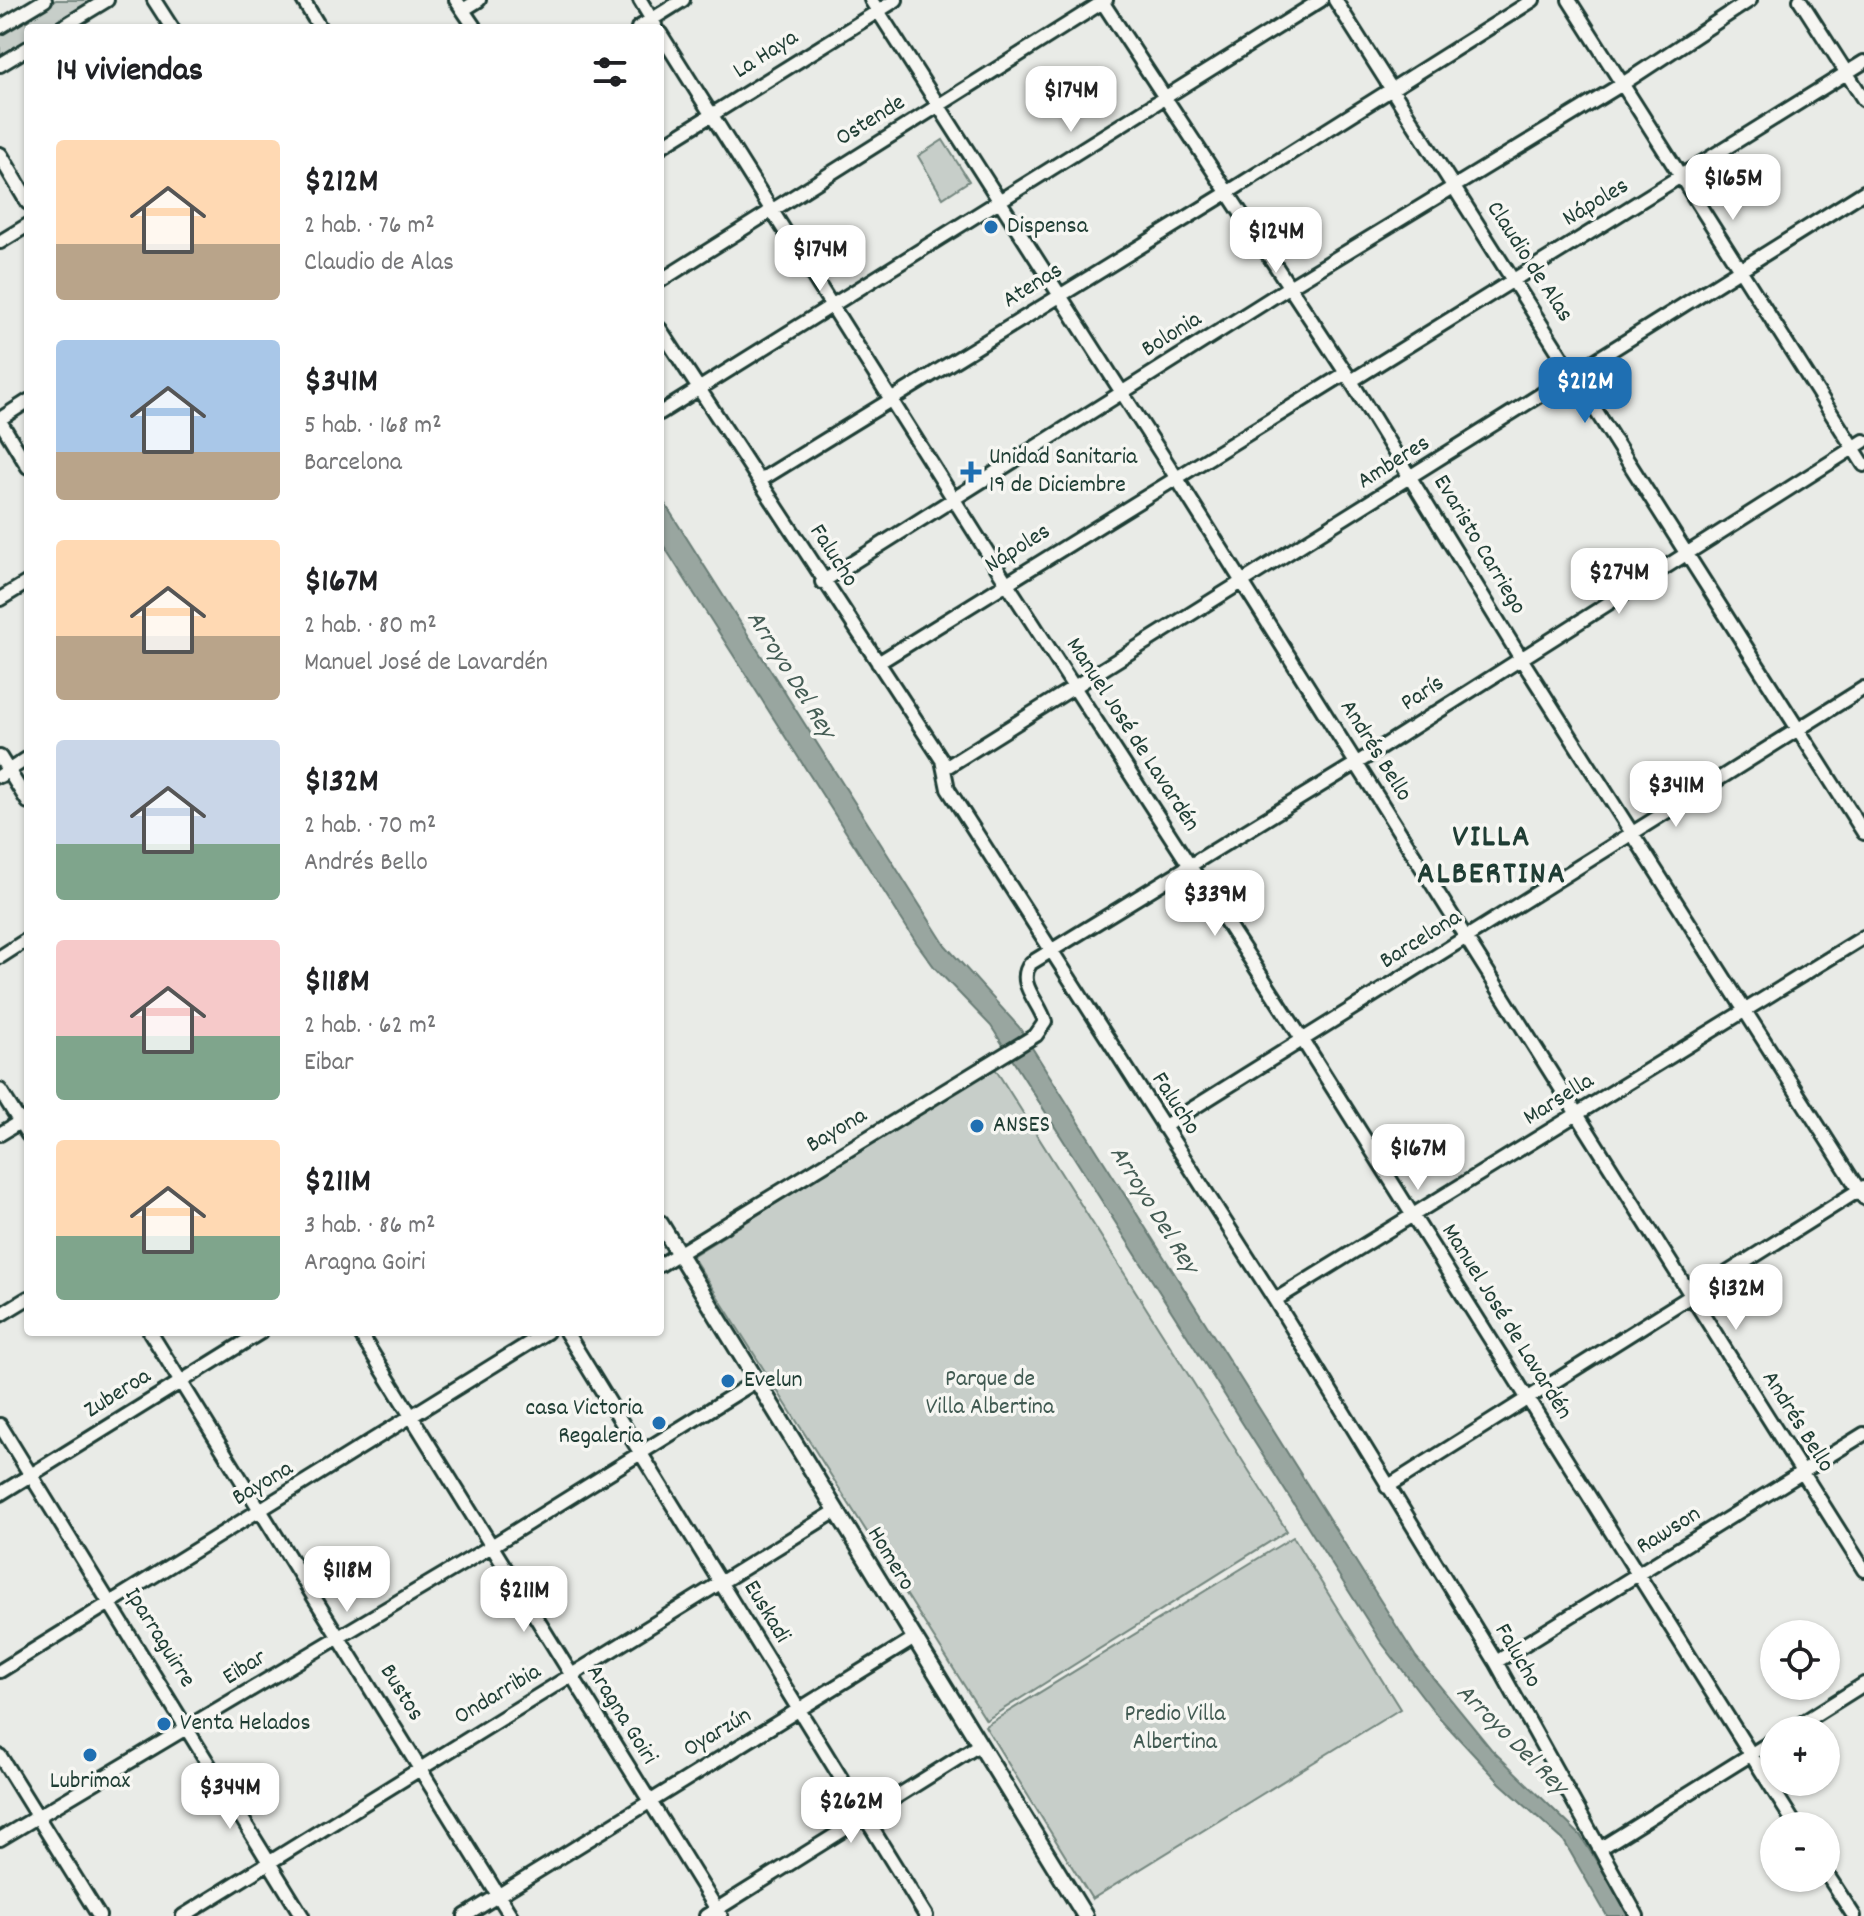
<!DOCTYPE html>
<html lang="es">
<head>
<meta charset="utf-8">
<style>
	body { margin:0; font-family:Dekko,sans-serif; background:#f6f6f6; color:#202124; height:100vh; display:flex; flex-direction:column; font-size:30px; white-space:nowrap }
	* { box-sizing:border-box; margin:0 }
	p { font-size:26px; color:#757577 }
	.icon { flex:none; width:44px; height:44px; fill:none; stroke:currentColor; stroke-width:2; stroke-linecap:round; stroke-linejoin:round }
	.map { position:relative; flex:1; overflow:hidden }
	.details { position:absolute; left:24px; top:24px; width:640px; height:1312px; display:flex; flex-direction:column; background:#fff; border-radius:8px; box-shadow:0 2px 6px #0004 }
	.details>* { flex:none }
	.fabs { position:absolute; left:1760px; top:1620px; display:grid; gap:16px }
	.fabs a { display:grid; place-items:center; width:80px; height:80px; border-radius:50%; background:#fff; box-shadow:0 2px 6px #0004; font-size:40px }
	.price { position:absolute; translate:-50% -68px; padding:0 18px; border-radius:16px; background:#fff; color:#222; font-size:26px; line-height:52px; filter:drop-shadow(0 2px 4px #0008) }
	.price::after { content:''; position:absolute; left:50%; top:48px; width:24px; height:18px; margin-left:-12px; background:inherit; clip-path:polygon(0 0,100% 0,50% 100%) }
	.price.on { background:#1f6fb2; color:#fff }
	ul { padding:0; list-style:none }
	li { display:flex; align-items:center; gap:24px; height:200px; padding:0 32px }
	li span { display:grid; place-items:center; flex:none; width:224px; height:160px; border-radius:8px; color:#555 }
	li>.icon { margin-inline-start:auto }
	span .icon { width:96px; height:96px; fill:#fffc; stroke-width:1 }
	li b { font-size:34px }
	h2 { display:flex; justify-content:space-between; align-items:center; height:96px; padding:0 32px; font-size:34px }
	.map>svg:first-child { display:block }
</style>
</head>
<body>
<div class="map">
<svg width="1864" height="1916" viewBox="0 0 1864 1916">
	<rect width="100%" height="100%" fill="#e9ebe7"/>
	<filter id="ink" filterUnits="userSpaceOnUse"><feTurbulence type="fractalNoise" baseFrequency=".0125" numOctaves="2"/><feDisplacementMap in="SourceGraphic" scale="16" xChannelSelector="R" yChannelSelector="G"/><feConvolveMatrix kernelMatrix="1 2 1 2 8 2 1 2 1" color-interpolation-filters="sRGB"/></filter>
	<g filter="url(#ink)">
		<!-- green -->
		<path fill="#c7cec9" stroke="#73867e" stroke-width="2" d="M56 0H92L46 28H28V39L0 56V34Z
			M943 140 969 181 943 198 918 156Z
			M994 1067 1287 1531 986 1720 692 1256Z
			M1293 1537 1400 1709 1092 1899 985 1726Z"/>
		<!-- water -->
		<path fill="#99a6a0" stroke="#687c75" stroke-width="2" d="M660 496 945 945 1019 1027 1416 1657 1491 1749 1580 1835 1631 1916H1607L1564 1841 1500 1783 1437 1715 1381 1642 991 1026 935 968 916 942 660 540Z"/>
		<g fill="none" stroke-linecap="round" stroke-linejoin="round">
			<!-- minor casing -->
			<g stroke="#1f3d34" stroke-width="18">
				<path id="minor" d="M154 0 172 28
					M303 0 320 28
					M456 0 475 28
					M640 0 655 25
					M871 0 1176 477 1864 1570
					M1101 0 1346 373 1520 657 1864 1198
					M1335 0 1864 833
					M1569 0 1864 465
					M1800 0 1864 100
					M463 10 479 0
					M0 27 45 0
					M61 28 107 0
					M638 28 683 0
					M660 33 1006 582 1302 1039 1796 1826
					M0 65 28 48
					M660 147 896 0
					M0 242 28 225
					M660 281 1106 0
					M660 329 942 760 948 789 1275 1300 1496 1662 1637 1916
					M1351 381 1864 62
					M660 413 1321 0
					M0 419 28 401
					M0 421 28 467
					M759 481 1227 193 1533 0
					M822 582 1289 287 1624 83 1750 0
					M0 599 28 582
					M878 663 1346 373
					M0 757 28 802
					M945 768 1864 192
					M0 776 28 758
					M0 957 28 939
					M0 1090 28 1135
					M1163 1127 1864 688
					M0 1134 28 1117
					M660 1265 1036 1035 1045 1022C1040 1002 1015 983 1031 963L1357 763 1864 441
					M1275 1300 1864 937
					M0 1315 28 1298
					M150 1332 511 1916
					M359 1332 721 1916
					M566 1332 926 1916
					M0 1425 302 1916
					M1387 1487 1864 1187
					M0 1494 261 1332
					M1496 1662 1864 1434
					M0 1671 547 1332
					M1791 1730 1864 1684
					M0 1756 99 1916
					M0 1839 490 1547 756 1381
					M1601 1848 1774 1740
					M1826 1873 1854 1916
					M183 1916 836 1511
					M465 1916 913 1639
					M706 1916 979 1745"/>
			</g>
			<!-- major casing -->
			<g stroke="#1f3d34" stroke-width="20">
				<path id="major" d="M0 155 28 202
					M660 1223 1085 1916"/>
			</g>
			<!-- minor -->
			<use href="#minor" stroke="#f6f6f2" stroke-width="12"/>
			<!-- major -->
			<use href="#major" stroke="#f6f6f2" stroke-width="14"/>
		</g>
	</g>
	<!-- markers -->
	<g fill="#1f6fb2" stroke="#f6f6f2" stroke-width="3">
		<circle cx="991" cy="227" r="8"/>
		<path d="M967 460h8v8h8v8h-8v8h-8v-8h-8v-8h8z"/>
		<circle cx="977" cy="1126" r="8"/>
		<circle cx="728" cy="1381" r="8"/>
		<circle cx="659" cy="1423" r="8"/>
		<circle cx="164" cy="1724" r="8"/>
		<circle cx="90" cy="1755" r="8"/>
	</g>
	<g text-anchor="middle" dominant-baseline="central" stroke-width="7" stroke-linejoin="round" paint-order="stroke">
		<!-- street labels -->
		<g font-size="24" fill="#1f3d34" stroke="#f6f6f2">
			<text transform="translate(766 55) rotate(-32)">La Haya</text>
			<text transform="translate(871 121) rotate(-32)">Ostende</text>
			<text transform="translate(1596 203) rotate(-31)">Nápoles</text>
			<text transform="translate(1529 262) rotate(57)">Claudio de Alas</text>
			<text transform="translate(1033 286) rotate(-32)">Atenas</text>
			<text transform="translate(1172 335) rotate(-32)">Bolonia</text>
			<text transform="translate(1394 463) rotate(-32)">Amberes</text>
			<text transform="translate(1479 545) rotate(59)">Evaristo Carriego</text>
			<text transform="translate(1018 549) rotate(-32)">Nápoles</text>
			<text transform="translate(833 556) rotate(57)">Falucho</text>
			<text transform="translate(1423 694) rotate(-33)">París</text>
			<text transform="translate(1132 735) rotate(57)">Manuel José de Lavardén</text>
			<text transform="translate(1375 751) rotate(58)">Andrés Bello</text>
			<text transform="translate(1421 940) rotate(-32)">Barcelona</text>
			<text transform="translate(1559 1100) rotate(-32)">Marsella</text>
			<text transform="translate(1175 1104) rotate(57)">Falucho</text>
			<text transform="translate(837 1131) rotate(-31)">Bayona</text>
			<text transform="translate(1506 1322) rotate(58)">Manuel José de Lavardén</text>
			<text transform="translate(118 1394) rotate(-32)">Zuberoa</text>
			<text transform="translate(1797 1422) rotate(58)">Andrés Bello</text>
			<text transform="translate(263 1484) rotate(-31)">Bayona</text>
			<text transform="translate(1669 1531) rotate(-32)">Rawson</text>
			<text transform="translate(890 1559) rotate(59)">Homero</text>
			<text transform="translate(766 1612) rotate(59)">Euskadi</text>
			<text transform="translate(159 1638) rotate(58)">Iparraguirre</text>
			<text transform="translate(1517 1656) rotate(60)">Falucho</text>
			<text transform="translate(245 1668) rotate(-32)">Eibar</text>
			<text transform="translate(401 1693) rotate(58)">Bustos</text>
			<text transform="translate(498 1695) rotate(-31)">Ondarribia</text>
			<text transform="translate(621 1715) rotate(58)">Aragna Goiri</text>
			<text transform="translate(718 1733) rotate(-31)">Oyarzún</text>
		</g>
		<!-- poi labels -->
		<g font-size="24" fill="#1f3d34" stroke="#f6f6f2" text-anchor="start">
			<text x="1007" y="227">Dispensa</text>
			<text x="989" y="458">Unidad Sanitaria<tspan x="989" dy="28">19 de Diciembre</tspan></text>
			<text x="993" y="1126">ANSES</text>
			<text x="744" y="1381">Evelun</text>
			<text x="643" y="1409" text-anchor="end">casa Victoria<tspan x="643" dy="28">Regaleria</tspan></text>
			<text x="180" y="1724">Venta Helados</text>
			<text x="90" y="1782" text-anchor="middle">Lubrimax</text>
		</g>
		<!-- park labels -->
		<g font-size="24" fill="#415a52" stroke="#f6f6f2">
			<text x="990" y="1380">Parque de<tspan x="990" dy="28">Villa Albertina</tspan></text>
			<text x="1175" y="1715">Predio Villa<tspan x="1175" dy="28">Albertina</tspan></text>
		</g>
		<!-- water labels -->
		<g font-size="26" font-style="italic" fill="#445c54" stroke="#f6f6f2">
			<text transform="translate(790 675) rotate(58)">Arroyo Del Rey</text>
			<text transform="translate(1153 1210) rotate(58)">Arroyo Del Rey</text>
			<text transform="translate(1511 1740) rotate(45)">Arroyo Del Rey</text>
		</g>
		<!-- district labels -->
		<g font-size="32" font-weight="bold" letter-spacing="2" fill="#1f3d34" stroke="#f6f6f2">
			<text x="1492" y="839">VILLA<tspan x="1492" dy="37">ALBERTINA</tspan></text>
		</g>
	</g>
</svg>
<div class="fabs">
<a><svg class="icon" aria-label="locate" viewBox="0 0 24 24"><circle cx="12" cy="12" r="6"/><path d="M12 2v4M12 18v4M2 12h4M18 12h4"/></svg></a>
<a>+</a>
<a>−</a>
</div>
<b class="price" style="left:1071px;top:134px">$174M</b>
<b class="price" style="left:1733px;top:222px">$165M</b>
<b class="price" style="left:1276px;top:275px">$124M</b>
<b class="price" style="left:820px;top:293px">$174M</b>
<b class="price on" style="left:1585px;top:425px">$212M</b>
<b class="price" style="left:1619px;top:616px">$274M</b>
<b class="price" style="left:1676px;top:829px">$341M</b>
<b class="price" style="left:1215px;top:938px">$339M</b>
<b class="price" style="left:1418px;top:1192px">$167M</b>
<b class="price" style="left:1736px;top:1332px">$132M</b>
<b class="price" style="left:347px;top:1614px">$118M</b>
<b class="price" style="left:524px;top:1634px">$211M</b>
<b class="price" style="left:230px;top:1831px">$344M</b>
<b class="price" style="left:851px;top:1845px">$262M</b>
<section class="details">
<h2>14 viviendas<svg class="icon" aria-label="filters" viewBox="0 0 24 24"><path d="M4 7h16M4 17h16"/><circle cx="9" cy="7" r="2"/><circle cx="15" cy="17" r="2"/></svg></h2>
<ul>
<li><span style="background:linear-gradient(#ffd9b3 65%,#b9a48a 0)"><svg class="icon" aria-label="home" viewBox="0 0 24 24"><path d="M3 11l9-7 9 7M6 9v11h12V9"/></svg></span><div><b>$212M</b><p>2 hab. · 76 m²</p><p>Claudio de Alas</p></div></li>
<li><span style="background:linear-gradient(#a9c7e8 70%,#b9a48a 0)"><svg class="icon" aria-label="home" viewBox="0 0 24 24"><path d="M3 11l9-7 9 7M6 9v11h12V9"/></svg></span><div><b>$341M</b><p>5 hab. · 168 m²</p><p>Barcelona</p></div></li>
<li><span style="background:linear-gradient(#ffd9b3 60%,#b9a48a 0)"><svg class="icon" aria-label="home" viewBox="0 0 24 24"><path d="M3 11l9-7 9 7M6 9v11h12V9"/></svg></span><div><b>$167M</b><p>2 hab. · 80 m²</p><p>Manuel José de Lavardén</p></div></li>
<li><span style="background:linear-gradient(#c9d6e8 65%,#7fa58c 0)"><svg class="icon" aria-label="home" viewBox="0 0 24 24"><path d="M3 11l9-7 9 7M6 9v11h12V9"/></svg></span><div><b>$132M</b><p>2 hab. · 70 m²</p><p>Andrés Bello</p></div></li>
<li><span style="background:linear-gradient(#f6c9c9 60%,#7fa58c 0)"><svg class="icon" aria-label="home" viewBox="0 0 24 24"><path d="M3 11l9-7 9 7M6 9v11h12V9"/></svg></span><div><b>$118M</b><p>2 hab. · 62 m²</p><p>Eibar</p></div></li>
<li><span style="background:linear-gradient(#ffd9b3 60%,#7fa58c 0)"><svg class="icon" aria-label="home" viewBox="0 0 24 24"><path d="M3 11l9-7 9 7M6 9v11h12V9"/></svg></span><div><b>$211M</b><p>3 hab. · 86 m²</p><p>Aragna Goiri</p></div></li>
</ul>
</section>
</div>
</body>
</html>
